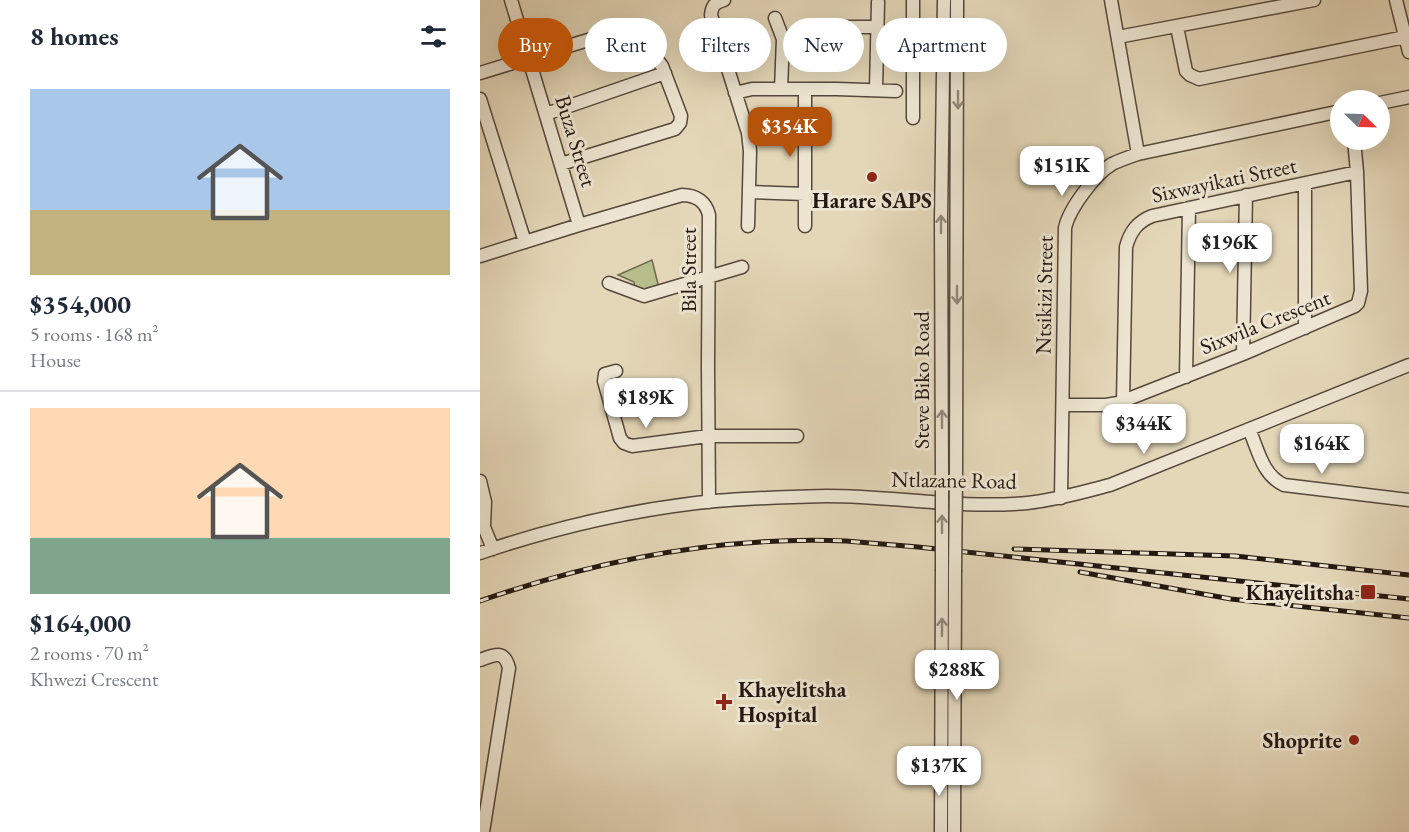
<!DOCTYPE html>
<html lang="en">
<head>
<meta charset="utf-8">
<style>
	body { margin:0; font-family:"EB Garamond",serif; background:#f2f2f3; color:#1f2937; height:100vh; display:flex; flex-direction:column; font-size:22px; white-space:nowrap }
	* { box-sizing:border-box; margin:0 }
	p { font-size:20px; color:#747a83 }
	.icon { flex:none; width:33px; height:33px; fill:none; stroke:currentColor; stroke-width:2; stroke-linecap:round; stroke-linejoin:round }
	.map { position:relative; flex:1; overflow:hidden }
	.panel { display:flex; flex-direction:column; background:#fff; width:480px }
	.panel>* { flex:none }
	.hud { position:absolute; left:18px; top:18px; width:570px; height:54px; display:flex; gap:12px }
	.needle { width:39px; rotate:113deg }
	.fabs { position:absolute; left:850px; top:90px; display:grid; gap:12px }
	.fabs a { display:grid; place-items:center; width:60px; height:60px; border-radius:50%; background:#fff; box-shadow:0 6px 24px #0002; font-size:30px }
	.price { position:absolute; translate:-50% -51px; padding:0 14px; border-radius:12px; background:#fff; color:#222; font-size:20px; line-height:39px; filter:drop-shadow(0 2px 3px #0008) }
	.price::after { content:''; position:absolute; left:50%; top:36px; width:18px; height:14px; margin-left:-9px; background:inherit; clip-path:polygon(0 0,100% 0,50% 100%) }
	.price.selected { background:#b45309; color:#fff }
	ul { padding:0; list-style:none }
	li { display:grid; align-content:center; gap:12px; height:318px; padding:0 30px }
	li+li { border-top:2px solid #e0e1e3 }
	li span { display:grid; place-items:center; height:186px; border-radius:0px; color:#555 }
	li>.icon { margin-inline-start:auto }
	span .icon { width:108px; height:108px; fill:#fffc; stroke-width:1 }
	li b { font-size:26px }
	h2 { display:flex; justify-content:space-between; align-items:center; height:72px; padding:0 30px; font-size:26px }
	.tag { padding:0 21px; border-radius:27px; background:#fff; box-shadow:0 6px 24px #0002; font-size:21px; line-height:54px }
	.tag.selected { background:#b45309; color:#fff }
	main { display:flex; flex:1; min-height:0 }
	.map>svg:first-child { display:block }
</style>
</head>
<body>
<main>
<section class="panel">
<h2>8 homes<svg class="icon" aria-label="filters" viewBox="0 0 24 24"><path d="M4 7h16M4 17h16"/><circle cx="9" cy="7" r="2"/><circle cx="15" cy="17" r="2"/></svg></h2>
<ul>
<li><span style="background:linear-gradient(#a9c7e8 65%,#c2b280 0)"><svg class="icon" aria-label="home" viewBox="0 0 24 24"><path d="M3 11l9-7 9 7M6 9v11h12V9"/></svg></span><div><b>$354,000</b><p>5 rooms · 168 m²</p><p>House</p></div></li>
<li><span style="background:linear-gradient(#ffd9b3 70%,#7fa58c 0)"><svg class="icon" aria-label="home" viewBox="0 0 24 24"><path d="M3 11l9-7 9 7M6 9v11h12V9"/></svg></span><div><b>$164,000</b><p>2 rooms · 70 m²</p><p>Khwezi Crescent</p></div></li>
</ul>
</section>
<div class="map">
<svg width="929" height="832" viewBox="0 0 929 832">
	<rect width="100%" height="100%" fill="#e4d7b8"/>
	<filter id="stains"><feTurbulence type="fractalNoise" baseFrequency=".00333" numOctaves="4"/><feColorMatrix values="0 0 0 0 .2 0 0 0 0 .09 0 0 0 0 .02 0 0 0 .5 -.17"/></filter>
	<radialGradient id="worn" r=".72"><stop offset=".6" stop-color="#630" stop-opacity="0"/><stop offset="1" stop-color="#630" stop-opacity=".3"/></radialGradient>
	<!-- green -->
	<path fill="#b8bd8c" stroke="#6e6a4f" stroke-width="1.5" d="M172 260 179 288 162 293 155 290 154 282 138 275Z"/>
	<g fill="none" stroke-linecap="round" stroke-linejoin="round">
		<!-- minor casing -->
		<g stroke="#55483c" stroke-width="15">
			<path id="minor" d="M31 0 99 225
				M244 0C235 3 232 5 231 15L268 133 270 151 268 226
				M433 0V118
				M631 0 658 154
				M916 0 929 52
				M295 18 303 39
				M697 27 706 71 710 75 719 79 925 37
				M638 37 834 0
				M0 73 141 30 149 31 158 36 182 66 201 116 200 123 195 129 81 164
				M301 89 303 39 344 27H398
				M396 90 398 2
				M255 93 272 89H357L416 91
				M0 99 45 242
				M900 103 929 97
				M66 114 185 73
				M269 192 325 194
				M325 226V89
				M0 256 99 225 202 195C216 195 226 202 229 215L228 366 229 502
				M129 283 164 296 262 267
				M825 328V184
				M763 354 766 195
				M136 371 125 374 124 381 140 438 144 443 152 446 228 436H317
				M706 377 709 208
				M643 401 646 247C650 232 657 222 672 216L877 172
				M583 405H626L638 403 763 354 875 306 878 303 881 291 877 172 874 140
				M769 429C778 449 782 475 804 485L929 500
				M462 478 461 220 464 0
				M476 480 477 0
				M0 481 5 502 4 527
				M581 498 585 228C589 209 615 174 632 164 640 160 649 157 658 154L861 111
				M0 522 4 527 13 549
				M0 553C70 529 142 512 216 503 260 498 304 497 347 496 414 496 480 509 547 503 576 500 603 492 630 485L929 365
				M0 660C14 655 24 649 29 668L3 832
				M461 832 462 571
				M474 832 475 572"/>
		</g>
		<!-- minor -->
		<use href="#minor" stroke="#ede5d1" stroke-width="12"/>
		<!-- rail casing -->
		<g stroke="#251812" stroke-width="5">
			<path id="rail" d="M534 549 755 556 929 575
				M600 572 751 599 929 618
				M0 601C117 560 241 536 366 541 390 543 414 545 438 547L929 599"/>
		</g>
		<!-- rail -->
		<use href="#rail" stroke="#ede5d1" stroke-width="3" stroke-dasharray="9" stroke-linecap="butt"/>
		<!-- minor-bridge casing -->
		<g stroke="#55483c" stroke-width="15" stroke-linecap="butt">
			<path id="minor-bridge" d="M462 571V478
				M475 572 476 480"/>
		</g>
		<!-- minor-bridge -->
		<use href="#minor-bridge" stroke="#ede5d1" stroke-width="12"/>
	</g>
	<!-- one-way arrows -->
	<defs><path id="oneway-shaft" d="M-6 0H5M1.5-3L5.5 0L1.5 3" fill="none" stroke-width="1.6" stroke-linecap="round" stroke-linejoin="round" transform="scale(1.5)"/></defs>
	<g stroke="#93897b">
		<use href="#oneway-shaft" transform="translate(478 100) rotate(90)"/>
		<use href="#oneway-shaft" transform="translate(461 224) rotate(-90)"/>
		<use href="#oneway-shaft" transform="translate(477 295) rotate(90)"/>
		<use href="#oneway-shaft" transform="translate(462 419) rotate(-90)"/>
		<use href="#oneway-shaft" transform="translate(462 524) rotate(-90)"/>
		<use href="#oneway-shaft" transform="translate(462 627) rotate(-90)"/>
	</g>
	<!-- markers -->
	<g fill="#8f2418" stroke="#ede5d1" stroke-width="2">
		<circle cx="392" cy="177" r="6"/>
		<rect x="880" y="584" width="16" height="16" rx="3"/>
		<path d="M241 693h6v6h6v6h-6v6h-6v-6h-6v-6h6z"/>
		<circle cx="874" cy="740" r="6"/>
	</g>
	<g text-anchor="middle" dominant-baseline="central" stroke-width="6" stroke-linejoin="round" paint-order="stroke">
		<!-- street labels -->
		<g font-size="22" fill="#251812" stroke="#ede5d1">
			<text transform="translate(96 141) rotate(73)">Buza Street</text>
			<text transform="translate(744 180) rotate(-12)">Sixwayikati Street</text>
			<text transform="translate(208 270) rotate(-90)">Bila Street</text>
			<text transform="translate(564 295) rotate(-89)">Ntsikizi Street</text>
			<text transform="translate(785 322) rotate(-22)">Sixwila Crescent</text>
			<text transform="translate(441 380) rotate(-90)">Steve Biko Road</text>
			<text transform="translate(474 480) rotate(1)">Ntlazane Road</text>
		</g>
		<!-- poi labels -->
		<g font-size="22" font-weight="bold" fill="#251812" stroke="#ede5d1" text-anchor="end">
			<text x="392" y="200" text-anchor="middle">Harare SAPS</text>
			<text x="874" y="592">Khayelitsha</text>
			<text x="258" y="689" text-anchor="start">Khayelitsha<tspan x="258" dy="25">Hospital</tspan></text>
			<text x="862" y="740">Shoprite</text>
		</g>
	</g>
	<rect width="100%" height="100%" filter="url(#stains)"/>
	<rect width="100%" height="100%" fill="url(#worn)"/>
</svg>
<div class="fabs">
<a><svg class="needle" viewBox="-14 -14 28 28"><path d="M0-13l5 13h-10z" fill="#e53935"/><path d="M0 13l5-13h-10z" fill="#747a83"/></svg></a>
</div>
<b class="price selected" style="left:310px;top:158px">$354K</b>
<b class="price" style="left:582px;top:197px">$151K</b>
<b class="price" style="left:750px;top:274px">$196K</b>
<b class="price" style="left:166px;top:429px">$189K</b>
<b class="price" style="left:664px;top:455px">$344K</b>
<b class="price" style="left:842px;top:475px">$164K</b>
<b class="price" style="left:477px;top:701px">$288K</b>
<b class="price" style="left:459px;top:797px">$137K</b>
<div class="hud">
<a class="tag selected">Buy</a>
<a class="tag">Rent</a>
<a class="tag">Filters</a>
<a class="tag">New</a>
<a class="tag">Apartment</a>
</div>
</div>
</main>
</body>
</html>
